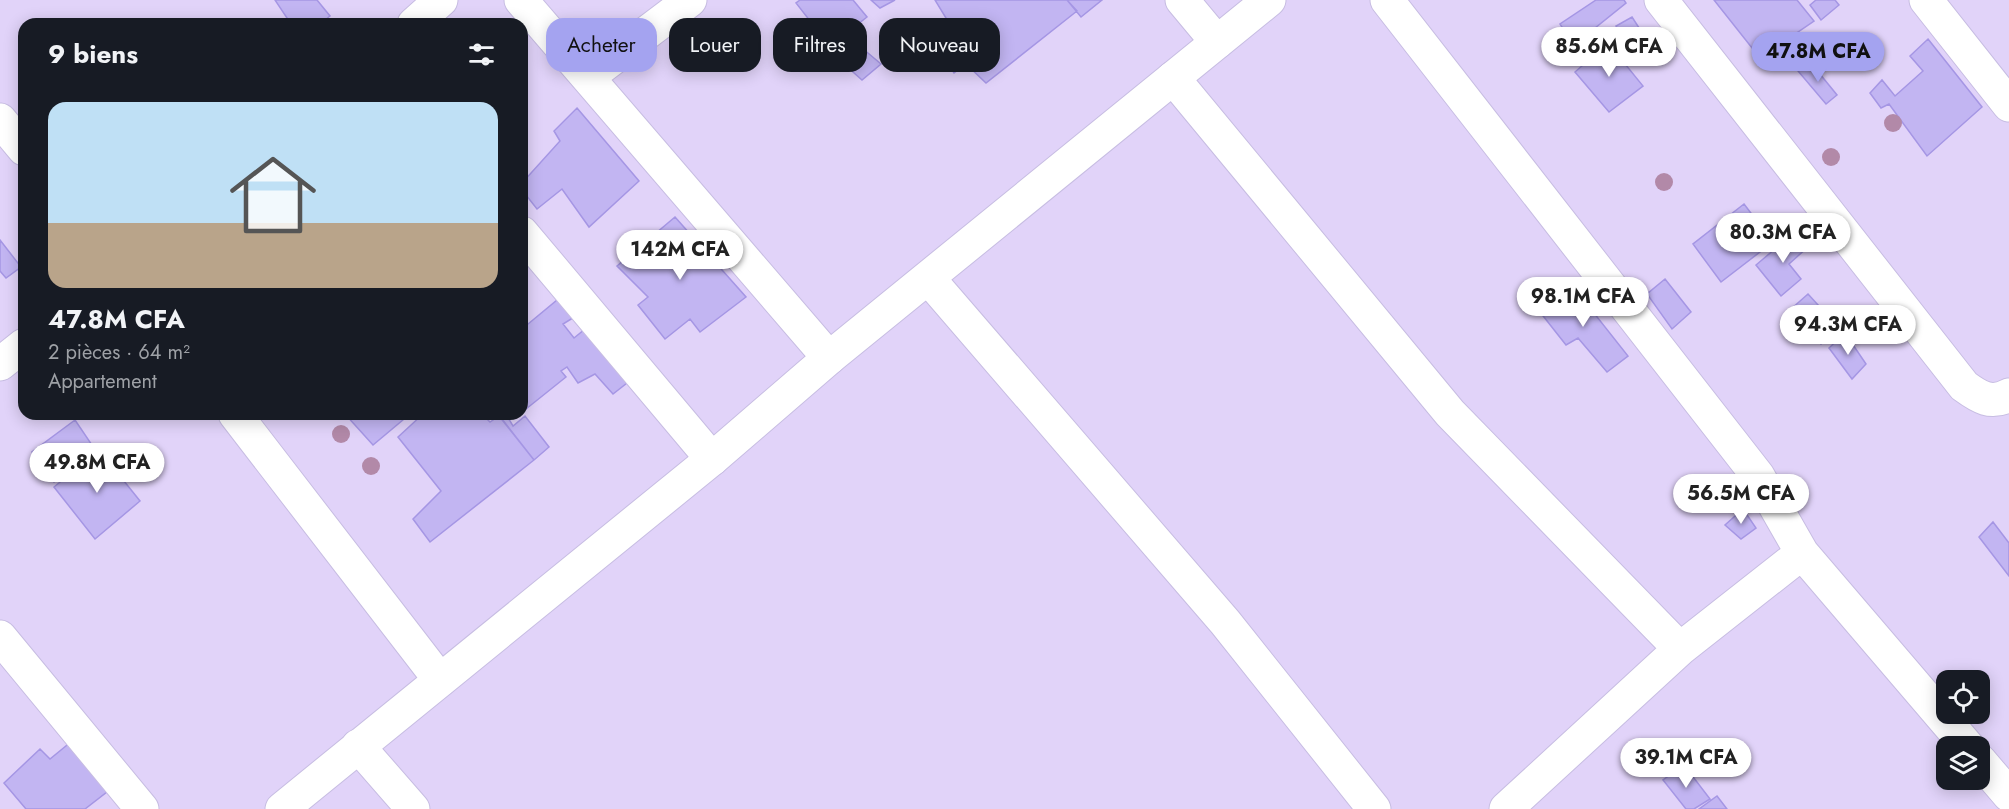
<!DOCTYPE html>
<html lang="fr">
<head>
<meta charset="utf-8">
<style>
	body { margin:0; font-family:Jost,sans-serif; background:#242831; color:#f1f3f6; height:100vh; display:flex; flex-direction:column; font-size:22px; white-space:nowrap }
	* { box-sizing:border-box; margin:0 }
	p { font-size:20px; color:#9ea1a6 }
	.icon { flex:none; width:33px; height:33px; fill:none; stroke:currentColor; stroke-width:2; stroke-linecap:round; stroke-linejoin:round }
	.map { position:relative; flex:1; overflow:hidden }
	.details { position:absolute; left:18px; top:18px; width:510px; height:402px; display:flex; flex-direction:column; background:#171b24; border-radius:18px; box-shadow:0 3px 15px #0003 }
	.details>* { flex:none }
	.top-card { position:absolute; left:546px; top:18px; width:570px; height:54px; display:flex; gap:12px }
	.tools { position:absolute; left:1936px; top:670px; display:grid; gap:12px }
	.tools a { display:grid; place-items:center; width:54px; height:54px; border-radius:12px; background:#171b24; box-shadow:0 3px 15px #0003; font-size:30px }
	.price { position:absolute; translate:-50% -51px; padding:0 14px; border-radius:21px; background:#fff; color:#222; font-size:20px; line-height:39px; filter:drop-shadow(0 2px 3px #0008) }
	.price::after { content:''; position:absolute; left:50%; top:36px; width:18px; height:14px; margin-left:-9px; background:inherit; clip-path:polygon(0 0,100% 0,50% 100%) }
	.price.selected { background:#a4a3f0; color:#111 }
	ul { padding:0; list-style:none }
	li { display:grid; align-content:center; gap:12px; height:318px; padding:0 30px }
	li span { display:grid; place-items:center; height:186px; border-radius:18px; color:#555 }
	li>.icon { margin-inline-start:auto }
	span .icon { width:108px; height:108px; fill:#fffc; stroke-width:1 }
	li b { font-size:26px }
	h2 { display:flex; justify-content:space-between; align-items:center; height:72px; padding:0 30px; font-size:26px }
	.chip { padding:0 21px; border-radius:18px; background:#171b24; box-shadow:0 3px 15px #0003; font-size:21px; line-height:54px }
	.chip.selected { background:#a4a3f0; color:#111 }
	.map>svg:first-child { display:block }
</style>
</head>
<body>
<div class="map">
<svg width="2009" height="809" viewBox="0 0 2009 809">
	<rect width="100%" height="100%" fill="#ebdefc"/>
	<!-- residential -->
	<path fill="#e1d3f9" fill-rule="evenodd" d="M0 0H2009V809H0ZM24 24H522V414H24ZM1947 681H1980V714H1947ZM1947 747H1980V780H1947Z"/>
	<!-- building -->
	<path fill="#c2b5f2" stroke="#a596e4" stroke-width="1.5" d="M275 0H317L330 16 320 24H291Z
		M800 0H853L867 17 848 32 851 40 835 53 796 3Z
		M871 0H895L880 8Z
		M935 0H1067L1077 11 986 83 966 64 954 73 930 37 946 18Z
		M1067 0H1102L1081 17Z
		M1596 0H1624L1626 3 1559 57 1547 41 1565 32 1560 24Z
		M1714 0H1797L1814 21 1760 58Z
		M1816 0H1835L1839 5 1821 20 1810 5Z
		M1632 17 1643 34 1628 43 1616 26Z
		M1928 39 1982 107 1927 156 1889 104 1881 108 1870 93 1882 80 1895 96 1923 71 1910 56Z
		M1608 43 1643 86 1609 112 1575 72Z
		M862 48 881 64 862 80 844 64Z
		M1811 63 1837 95 1826 104 1798 71Z
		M577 108 639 181 589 227 562 189 537 209 522 190V183L560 141 554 131Z
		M1744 204 1773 242 1721 282 1693 244Z
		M675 217 746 297 700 332 690 319 665 339 638 305 648 297 617 266Z
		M1795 232 1809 246 1789 264 1801 279 1781 296 1756 265Z
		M0 240 21 267 6 278 0 271Z
		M1665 279 1691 312 1672 329 1647 294Z
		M1571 284 1628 356 1607 372 1578 338 1566 345 1540 312Z
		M568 291 581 313 563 324 574 338 590 325 636 376 613 394 595 374 578 383 567 367 561 371 566 377 526 409 522 404V329Z
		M1808 294 1839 328 1821 344 1791 309Z
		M1845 333 1866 364 1852 379 1829 348Z
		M345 414H410L373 445Z
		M423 414H482L490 422 499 416 534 460 430 542 413 519 441 491 398 437Z
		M498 414H509L507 416 513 426 525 416 549 447 534 460Z
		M75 420 94 448 54 482 32 452Z
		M99 450 140 501 95 539 54 487Z
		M1743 509 1756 528 1741 539 1725 525Z
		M1993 522 2009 543V576L1979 537Z
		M78 736 112 788 85 809H26L4 783 40 749 50 759Z
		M1684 765 1710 799 1694 809H1686L1663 780Z
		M1717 796 1727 809H1699Z"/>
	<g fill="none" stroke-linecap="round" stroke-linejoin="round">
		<!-- minor casing -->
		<g stroke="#c7bde2" stroke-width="35">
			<path id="minor" d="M521 0 829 358
				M1182 0 1217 42
				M1387 0 1758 476 1802 553
				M1661 0 1964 386C1979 397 1991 405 2009 395
				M1926 0 2009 105
				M414 24 441 0
				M588 77 690 0
				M1173 78 1450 413 1680 649
				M0 120 24 149
				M522 233 712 459
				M929 279 1225 622 1374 809
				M0 364 24 345
				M235 414 440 680
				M0 637 142 809
				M358 746 413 809
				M1980 761 2009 795
				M1506 809 1680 649 1802 553 1968 747"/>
		</g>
		<!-- tertiary casing -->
		<g stroke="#c7bde2" stroke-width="35">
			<path id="tertiary" d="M282 809 712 459 829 358 1269 0"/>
		</g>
		<!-- minor -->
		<use href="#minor" stroke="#fff" stroke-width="33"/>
		<!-- tertiary -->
		<use href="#tertiary" stroke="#fff" stroke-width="33"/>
	</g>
	<!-- trees -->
	<g fill="#b289a8">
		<circle cx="1893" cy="123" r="9"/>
		<circle cx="1831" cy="157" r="9"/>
		<circle cx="1664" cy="182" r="9"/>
		<circle cx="341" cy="434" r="9"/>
		<circle cx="371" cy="466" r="9"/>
	</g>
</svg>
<div class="tools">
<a><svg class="icon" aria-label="locate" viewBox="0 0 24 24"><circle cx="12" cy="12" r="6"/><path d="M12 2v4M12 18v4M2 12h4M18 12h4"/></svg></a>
<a><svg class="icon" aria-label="layers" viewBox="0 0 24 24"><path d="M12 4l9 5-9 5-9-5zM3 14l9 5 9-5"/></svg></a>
</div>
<b class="price" style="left:1609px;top:78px">85.6M CFA</b>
<b class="price selected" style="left:1818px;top:83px">47.8M CFA</b>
<b class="price" style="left:1783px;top:264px">80.3M CFA</b>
<b class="price" style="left:680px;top:281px">142M CFA</b>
<b class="price" style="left:1583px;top:328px">98.1M CFA</b>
<b class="price" style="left:1848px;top:356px">94.3M CFA</b>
<b class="price" style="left:97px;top:494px">49.8M CFA</b>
<b class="price" style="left:1741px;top:525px">56.5M CFA</b>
<b class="price" style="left:1686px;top:789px">39.1M CFA</b>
<div class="top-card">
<a class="chip selected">Acheter</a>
<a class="chip">Louer</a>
<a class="chip">Filtres</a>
<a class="chip">Nouveau</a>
</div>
<section class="details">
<h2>9 biens<svg class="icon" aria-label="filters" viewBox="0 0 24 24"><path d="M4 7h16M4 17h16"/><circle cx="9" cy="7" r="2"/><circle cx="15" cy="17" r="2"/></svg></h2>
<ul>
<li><span style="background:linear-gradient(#bfe0f5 65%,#b9a48a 0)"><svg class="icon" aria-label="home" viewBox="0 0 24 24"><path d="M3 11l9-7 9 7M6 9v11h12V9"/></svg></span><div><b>47.8M CFA</b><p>2 pièces · 64 m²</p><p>Appartement</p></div></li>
</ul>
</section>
</div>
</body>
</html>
